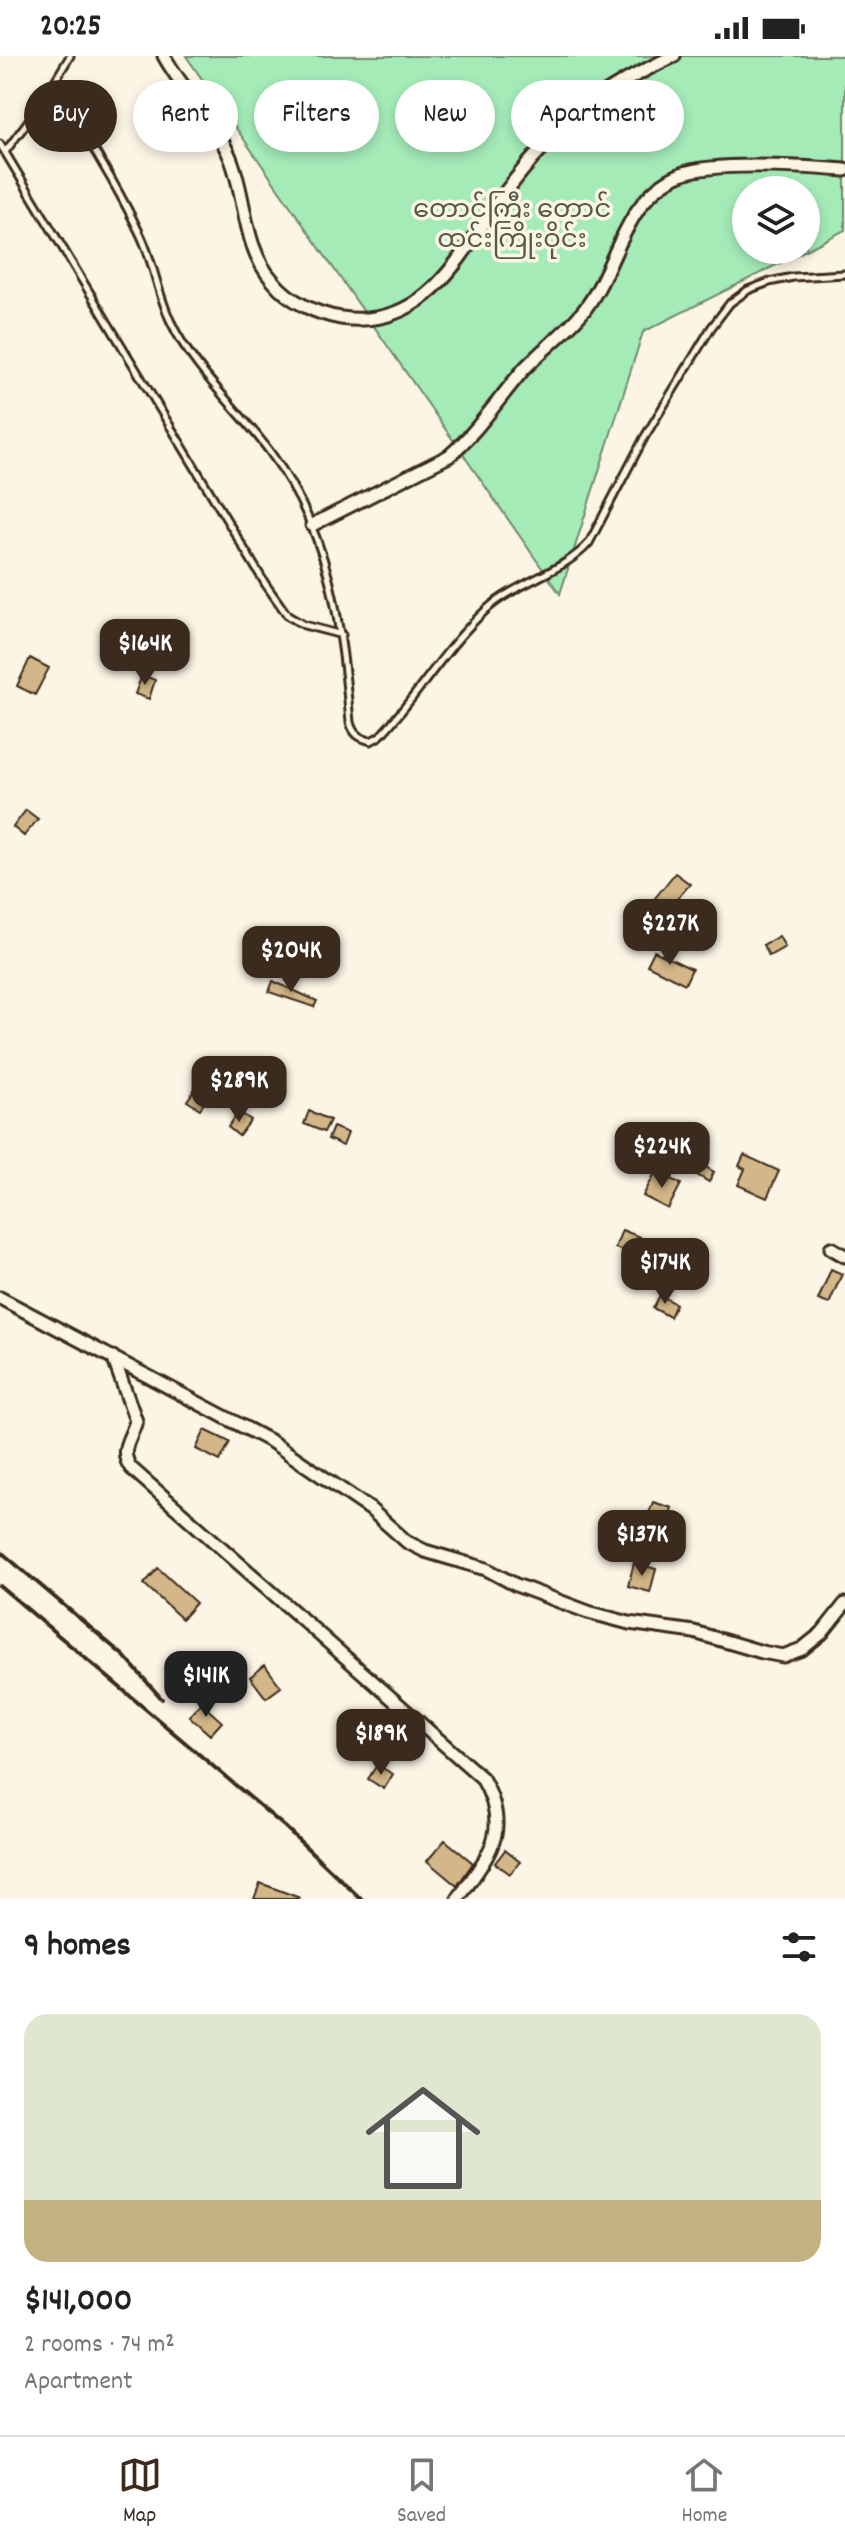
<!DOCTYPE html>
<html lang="en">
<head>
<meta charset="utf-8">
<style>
	body { margin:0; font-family:Dekko,"Noto Sans Myanmar",sans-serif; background:#f2f2f2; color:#222; height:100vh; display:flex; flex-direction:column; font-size:30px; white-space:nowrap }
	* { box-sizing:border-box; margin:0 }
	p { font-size:26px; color:#767676 }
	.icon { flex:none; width:44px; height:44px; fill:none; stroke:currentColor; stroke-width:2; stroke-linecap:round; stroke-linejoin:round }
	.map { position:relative; height:1843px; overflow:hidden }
	.sheet { display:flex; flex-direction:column; background:#fff; flex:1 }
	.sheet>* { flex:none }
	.banner { position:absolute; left:24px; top:24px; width:798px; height:72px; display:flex; gap:16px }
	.buttons { position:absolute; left:732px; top:120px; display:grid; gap:16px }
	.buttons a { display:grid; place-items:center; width:88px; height:88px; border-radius:50%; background:#fff; box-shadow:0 4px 12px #0003; font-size:40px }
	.price { position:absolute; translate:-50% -68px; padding:0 18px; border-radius:16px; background:#3b2a1e; color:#fff; font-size:26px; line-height:52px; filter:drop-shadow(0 2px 4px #0008) }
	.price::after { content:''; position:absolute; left:50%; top:48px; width:24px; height:18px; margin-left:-12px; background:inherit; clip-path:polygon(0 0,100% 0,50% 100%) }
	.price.current { background:#222; color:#fff }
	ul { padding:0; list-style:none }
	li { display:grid; align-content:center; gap:16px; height:424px; padding:0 24px }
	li+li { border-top:2px solid #e0e0e0 }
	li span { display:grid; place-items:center; height:248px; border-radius:24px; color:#555 }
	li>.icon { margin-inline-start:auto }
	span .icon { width:144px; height:144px; fill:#fffc; stroke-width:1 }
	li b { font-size:34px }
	h2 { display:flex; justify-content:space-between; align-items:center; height:96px; padding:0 24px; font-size:34px }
	.tag { padding:0 28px; border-radius:36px; background:#fff; box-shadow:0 4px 12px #0003; font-size:28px; line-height:72px }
	.tag.current { background:#3b2a1e; color:#fff }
	.status { display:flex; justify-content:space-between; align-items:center; height:56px; padding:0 40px; background:#fff; direction:ltr }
	.status svg { height:22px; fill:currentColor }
	.tab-bar { display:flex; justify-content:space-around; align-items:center; height:112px; border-top:2px solid #e0e0e0; background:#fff; font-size:22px; color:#767676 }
	.tab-bar a { display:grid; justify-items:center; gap:4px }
	.tab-bar .current { color:#3b2a1e }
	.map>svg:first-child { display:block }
</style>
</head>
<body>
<div class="status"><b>20:25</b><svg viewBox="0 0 49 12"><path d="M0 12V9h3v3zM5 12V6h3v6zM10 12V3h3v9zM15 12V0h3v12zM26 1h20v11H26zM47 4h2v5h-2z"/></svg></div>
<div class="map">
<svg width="845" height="1843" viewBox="0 0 845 1843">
	<rect width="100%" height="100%" fill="#fcf5e5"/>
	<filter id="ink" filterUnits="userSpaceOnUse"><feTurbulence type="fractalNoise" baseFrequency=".0125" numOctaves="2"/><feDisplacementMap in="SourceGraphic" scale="16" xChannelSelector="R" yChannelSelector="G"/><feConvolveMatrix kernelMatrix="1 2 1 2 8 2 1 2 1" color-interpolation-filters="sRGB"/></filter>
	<g filter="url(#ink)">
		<!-- green -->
		<path fill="#a4ebb8" stroke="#708a6b" stroke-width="2" d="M186 0H845V174L806 194V134H746V194H806L643 276 560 538Z"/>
		<!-- building -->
		<path fill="#d3b788" stroke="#3b2a1e" stroke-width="2" d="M30 602 49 612 35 639 17 630Z
			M142 619 155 624 149 643 135 638Z
			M26 754 38 763 24 780 13 771Z
			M675 817 690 828 656 868 643 857Z
			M779 880 785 891 769 900 763 889Z
			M654 895 692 913 685 928 647 909Z
			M273 925 317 945 314 951 269 936Z
			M198 1028 211 1037 200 1053 187 1045Z
			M309 1055 330 1064 324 1076 304 1068Z
			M239 1056 251 1064 239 1080 228 1071Z
			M333 1071 348 1077 343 1090 328 1083Z
			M744 1099 779 1115 767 1142 738 1129 745 1113 739 1110Z
			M699 1107 714 1116 709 1126 694 1117Z
			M656 1115 681 1128 668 1153 643 1140Z
			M622 1174 640 1181 633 1199 615 1192Z
			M831 1213 842 1218 829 1248 818 1244Z
			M660 1239 676 1248 670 1261 653 1252Z
			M205 1374 230 1386 220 1405 196 1393Z
			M653 1446 672 1452 667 1466 648 1460Z
			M634 1507 656 1513 650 1536 628 1530Z
			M158 1512 196 1547 182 1563 144 1528Z
			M265 1609 281 1631 266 1642 250 1621Z
			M201 1647 222 1666 210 1679 189 1660Z
			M377 1709 393 1718 384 1733 368 1723Z
			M445 1784 473 1807 457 1830 427 1805Z
			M505 1794 520 1806 510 1818 495 1807Z
			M260 1827 300 1842 299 1843H254Z"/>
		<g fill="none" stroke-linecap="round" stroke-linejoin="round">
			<!-- service casing -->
			<g stroke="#3b2a1e" stroke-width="11">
				<path id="service" d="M54 27C84 78 116 127 141 180 154 208 158 239 171 266 194 315 239 353 270 396 331 478 341 568 350 666 353 678 359 682 371 685L380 680C418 640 446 590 487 553 517 526 565 515 589 487L644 382 711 272 730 247 748 234 769 226 793 221 845 218
					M0 88 266 529 288 560 304 569 342 579
					M5 96 41 48 70 0"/>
			</g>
			<!-- minor casing -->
			<g stroke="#3b2a1e" stroke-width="17">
				<path id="minor" d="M164 0C183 35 214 64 230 101 247 142 242 190 273 225 289 245 316 258 341 262 418 273 452 214 489 159 507 133 527 107 550 84 591 42 621 25 674 0
					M312 469 449 400C478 375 499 342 524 313 544 292 567 276 585 253 619 208 623 142 681 118 715 105 806 111 845 114
					M831 1192 845 1200
					M0 1242 272 1386 370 1453 407 1486 425 1495 486 1513 516 1529 588 1556 629 1567 694 1576 762 1596 783 1600 802 1593 822 1577 845 1548
					M113 1301 136 1365C131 1383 118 1394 131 1412L482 1722C513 1776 488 1799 458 1843"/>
			</g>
			<!-- service -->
			<use href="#service" stroke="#fcf5e5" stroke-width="5"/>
			<!-- minor -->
			<use href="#minor" stroke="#fcf5e5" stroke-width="11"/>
			<!-- rail -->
			<path stroke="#3b2a1e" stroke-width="4" d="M0 1495 124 1600 162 1643
				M0 1530 285 1771 361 1843"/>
		</g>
	</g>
	<g text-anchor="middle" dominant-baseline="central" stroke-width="7" stroke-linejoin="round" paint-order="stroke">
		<!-- park labels -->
		<g font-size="26" fill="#555a44" stroke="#fcf5e5">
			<text x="512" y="155">တောင်ကြီး တောင်<tspan x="512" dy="30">ထင်းကြိုးဝိုင်း</tspan></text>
		</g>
	</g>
</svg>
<div class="buttons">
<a><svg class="icon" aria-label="layers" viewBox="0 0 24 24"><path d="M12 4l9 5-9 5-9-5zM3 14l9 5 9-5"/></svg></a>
</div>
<b class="price" style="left:145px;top:631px">$164K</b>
<b class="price" style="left:670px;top:911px">$227K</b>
<b class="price" style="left:291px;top:938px">$204K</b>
<b class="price" style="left:239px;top:1068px">$289K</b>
<b class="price" style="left:662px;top:1134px">$224K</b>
<b class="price" style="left:665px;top:1250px">$174K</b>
<b class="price" style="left:642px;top:1522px">$137K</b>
<b class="price current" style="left:206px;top:1663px">$141K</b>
<b class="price" style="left:381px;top:1721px">$189K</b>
<div class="banner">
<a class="tag current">Buy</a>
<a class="tag">Rent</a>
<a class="tag">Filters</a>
<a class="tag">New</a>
<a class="tag">Apartment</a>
</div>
</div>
<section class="sheet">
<h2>9 homes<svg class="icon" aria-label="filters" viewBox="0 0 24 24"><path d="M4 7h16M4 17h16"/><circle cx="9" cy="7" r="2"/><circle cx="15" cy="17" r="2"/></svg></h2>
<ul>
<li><span style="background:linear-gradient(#dfe7d0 75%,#c2b280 0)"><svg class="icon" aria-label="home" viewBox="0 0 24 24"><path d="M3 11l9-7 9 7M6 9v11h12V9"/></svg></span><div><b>$141,000</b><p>2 rooms · 74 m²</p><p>Apartment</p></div></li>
</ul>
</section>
<nav class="tab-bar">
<a class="current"><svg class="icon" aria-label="map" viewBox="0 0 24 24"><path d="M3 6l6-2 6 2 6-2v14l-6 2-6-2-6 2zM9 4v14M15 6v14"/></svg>Map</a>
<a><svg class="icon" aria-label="saved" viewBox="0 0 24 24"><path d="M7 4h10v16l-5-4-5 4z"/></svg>Saved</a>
<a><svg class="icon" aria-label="home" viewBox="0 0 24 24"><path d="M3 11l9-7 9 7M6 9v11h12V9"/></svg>Home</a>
</nav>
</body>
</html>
